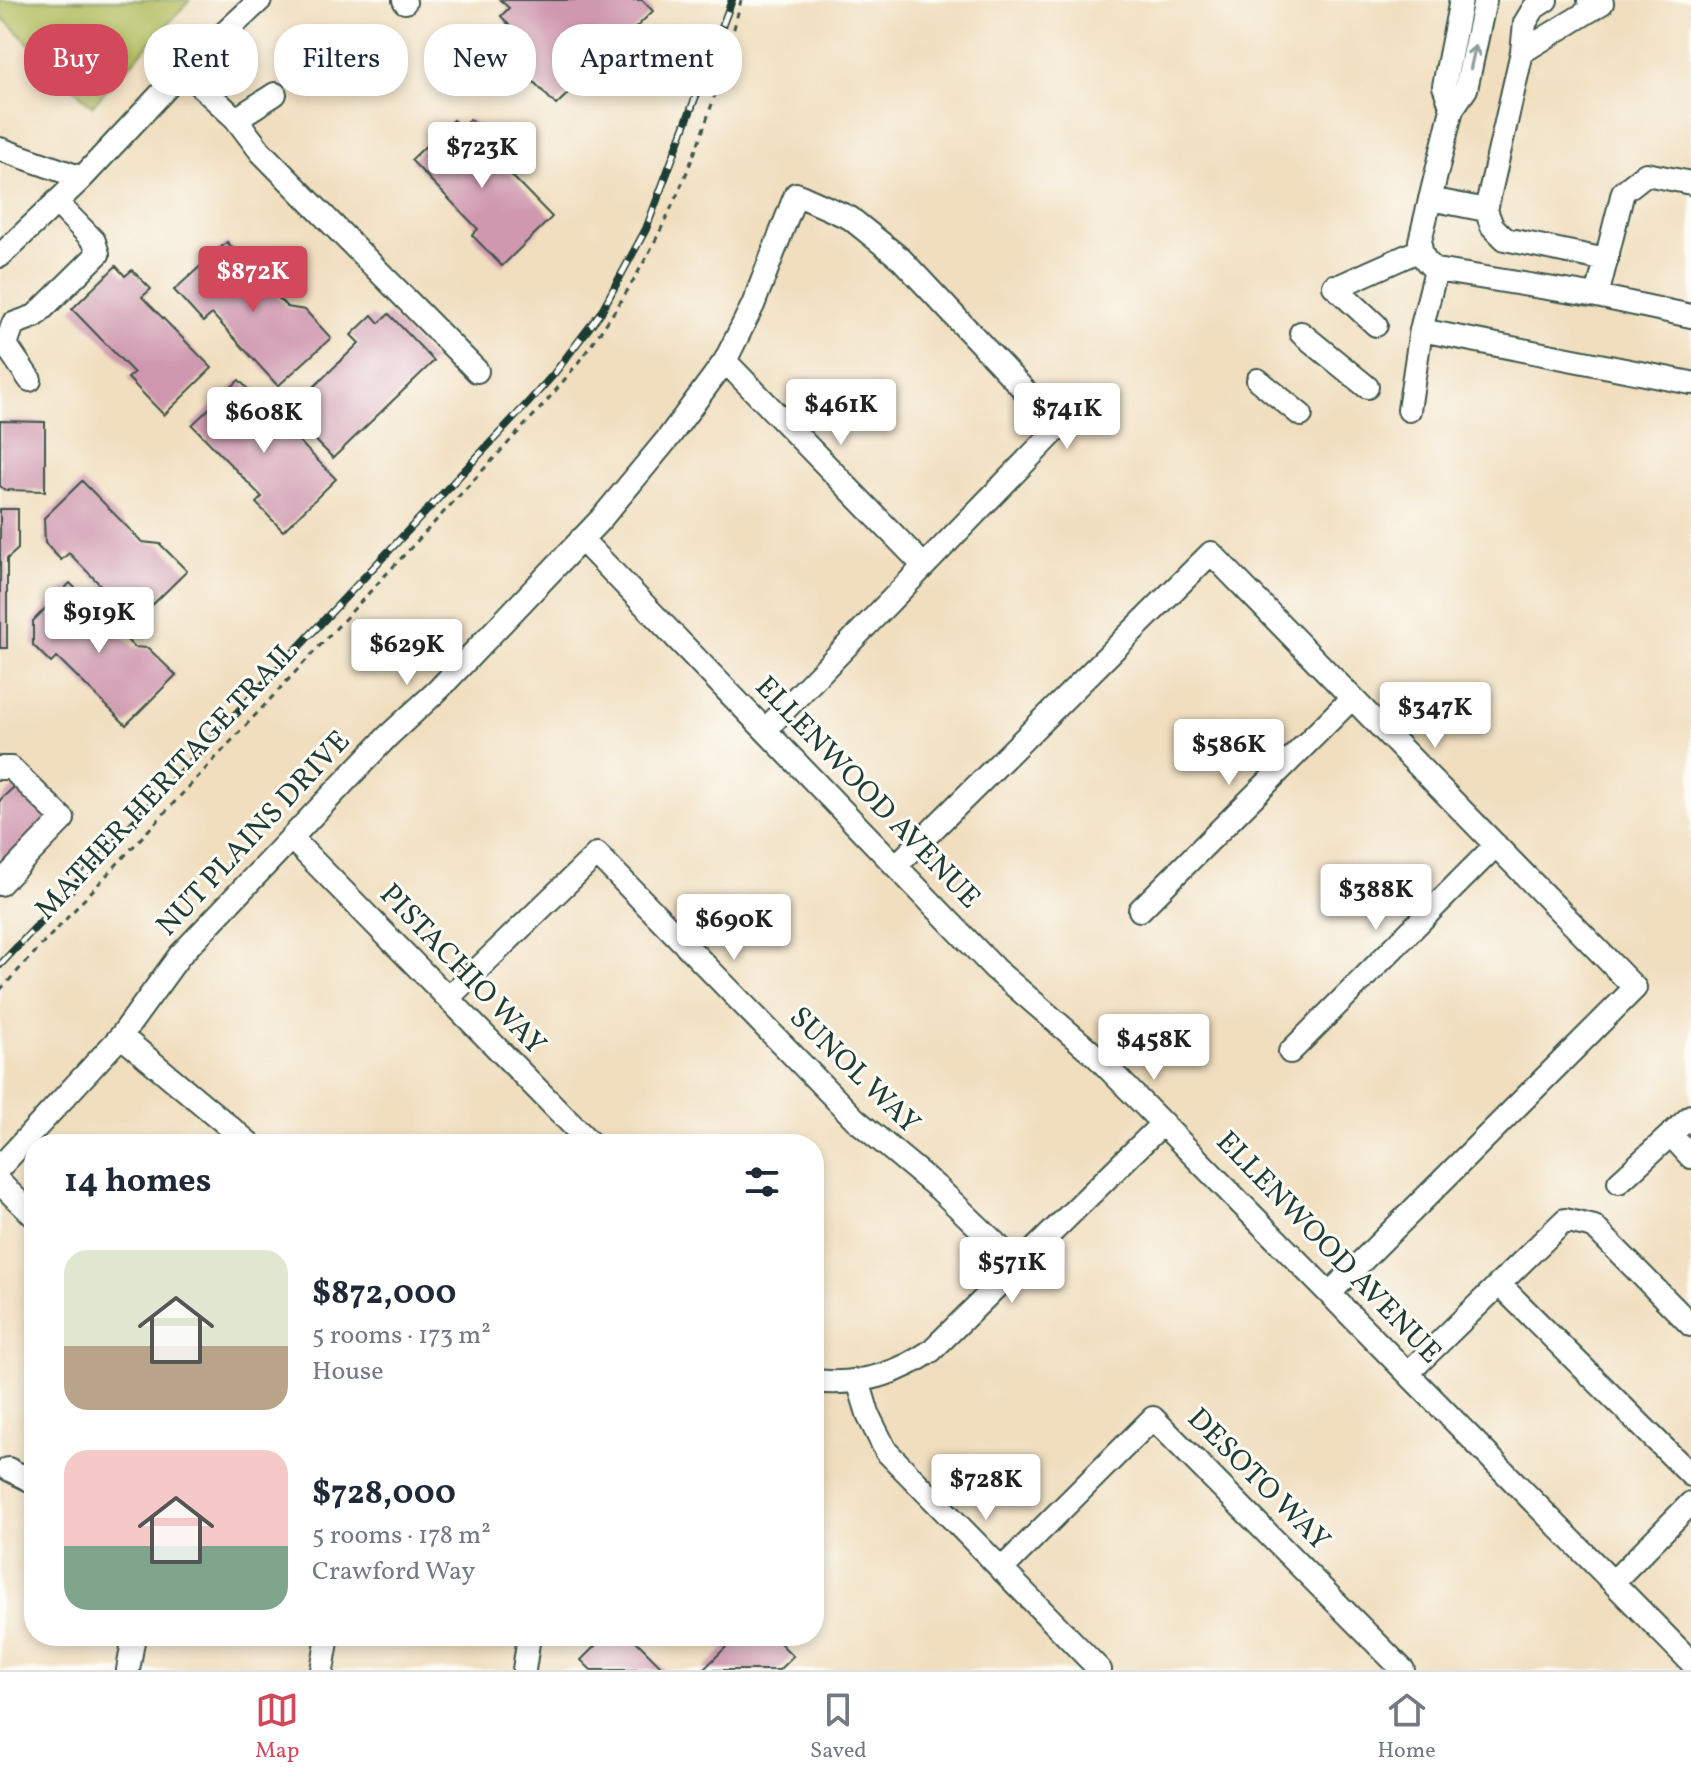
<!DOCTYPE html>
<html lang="en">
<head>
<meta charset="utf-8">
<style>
	body { margin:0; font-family:Vollkorn,serif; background:#f6f6f7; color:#1f2937; height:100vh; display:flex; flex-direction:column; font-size:30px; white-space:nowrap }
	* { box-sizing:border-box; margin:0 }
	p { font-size:26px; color:#747a83 }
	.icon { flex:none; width:44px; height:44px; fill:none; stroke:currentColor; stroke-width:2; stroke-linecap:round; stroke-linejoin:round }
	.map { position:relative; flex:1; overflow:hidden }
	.side { position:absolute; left:24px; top:1134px; width:800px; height:512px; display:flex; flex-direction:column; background:#fff; border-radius:32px; box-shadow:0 4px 12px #0003 }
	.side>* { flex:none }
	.hud { position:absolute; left:24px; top:24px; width:800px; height:72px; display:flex; gap:16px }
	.price { position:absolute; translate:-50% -68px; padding:0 18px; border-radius:8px; background:#fff; color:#222; font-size:26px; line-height:52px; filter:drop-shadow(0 2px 4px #0008) }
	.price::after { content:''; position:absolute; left:50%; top:48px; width:24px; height:18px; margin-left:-12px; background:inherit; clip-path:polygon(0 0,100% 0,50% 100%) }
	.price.on { background:#d1495b; color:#fff }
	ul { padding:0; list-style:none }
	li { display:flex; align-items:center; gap:24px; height:200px; padding:0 40px }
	li span { display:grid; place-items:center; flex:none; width:224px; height:160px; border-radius:24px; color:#555 }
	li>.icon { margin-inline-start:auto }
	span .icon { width:96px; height:96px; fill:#fffc; stroke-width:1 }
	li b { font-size:34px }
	h2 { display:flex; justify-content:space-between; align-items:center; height:96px; padding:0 40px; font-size:34px }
	.tag { padding:0 28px; border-radius:32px; background:#fff; box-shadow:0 4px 12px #0003; font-size:28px; line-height:72px }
	.tag.on { background:#d1495b; color:#fff }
	.dock { display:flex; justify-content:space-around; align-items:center; height:112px; border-top:2px solid #e0e1e3; background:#fff; font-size:22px; color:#747a83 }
	.dock a { display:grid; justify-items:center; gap:4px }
	.dock .on { color:#d1495b }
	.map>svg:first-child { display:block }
</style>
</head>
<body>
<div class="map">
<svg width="1691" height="1670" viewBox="0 0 1691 1670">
	<rect width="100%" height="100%" fill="#fdfcf7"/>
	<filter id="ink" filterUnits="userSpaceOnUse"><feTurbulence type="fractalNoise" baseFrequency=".0125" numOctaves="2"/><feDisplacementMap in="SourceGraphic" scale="16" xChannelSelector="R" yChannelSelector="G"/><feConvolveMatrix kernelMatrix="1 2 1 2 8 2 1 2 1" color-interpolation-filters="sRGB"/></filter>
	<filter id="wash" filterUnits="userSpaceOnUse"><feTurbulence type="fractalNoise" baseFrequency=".006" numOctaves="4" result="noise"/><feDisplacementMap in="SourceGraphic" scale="32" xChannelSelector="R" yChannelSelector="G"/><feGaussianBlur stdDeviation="1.8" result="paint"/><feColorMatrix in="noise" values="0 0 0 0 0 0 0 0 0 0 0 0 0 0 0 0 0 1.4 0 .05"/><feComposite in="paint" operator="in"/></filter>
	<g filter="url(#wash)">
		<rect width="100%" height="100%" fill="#f0debe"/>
		<!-- green -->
		<path fill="#b2be60" stroke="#687e4a" stroke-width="2" d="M0 0H190L92 106 0 15Z"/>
		<g id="blocks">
			<!-- building -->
			<path fill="#cf98ae" d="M500 0H642L653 11 556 105 502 49 509 42 501 33 509 25 501 16 509 8Z
				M470 119 491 140 484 147 552 217 502 266 472 235 478 229 411 160 453 120 461 128Z
				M227 242 287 307 305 310 331 338 278 386 212 314 203 322 174 290Z
				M116 266 125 276 132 270 151 289 142 297 212 368 164 415 128 378 134 373 72 309Z
				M389 314 434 361 333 458 288 412 359 343 351 335 372 315 379 323Z
				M239 380 336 479 283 531 256 503 262 497 192 425Z
				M0 421 45 422V491L5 490 0 486Z
				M82 481 142 542 160 544 187 571 136 621 69 553 61 560 45 543 44 518Z
				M0 509H18V549L7 559V648H0Z
				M70 583 134 647 148 648 176 675 126 725 57 657 51 663 33 645V621Z
				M15 786 49 820 0 868V800Z
				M605 1636H631L665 1670H591L581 1660Z
				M737 1636H773L793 1656 779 1670H703Z"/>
		</g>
	</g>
	<g filter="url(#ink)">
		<use href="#blocks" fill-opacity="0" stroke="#3e5549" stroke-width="2"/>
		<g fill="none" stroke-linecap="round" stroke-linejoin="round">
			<!-- minor casing -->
			<g stroke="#3e5549" stroke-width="26">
				<path id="minor" d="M404 0 405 2
					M1485 0 1466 89 1452 109 1420 241C1420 255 1425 262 1436 270L1597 296 1691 316
					M1522 52 1602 3 1589 0
					M184 71 236 119 261 152 477 371
					M1452 109 1444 86 1461 0
					M236 119 275 94
					M0 149 82 178
					M1430 199 1486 210 1492 226 1505 239 1606 260
					M1486 210 1522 52 1525 23 1534 8 1546 0
					M0 256 82 178 172 82 260 0
					M1334 286 1376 325
					M1337 287 1420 250
					M1597 296 1623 192 1646 174 1691 183
					M13 324 35 316 98 254 94 241 56 202
					M13 324 6 345 30 380
					M1421 330 1436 270
					M1301 333 1367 387
					M725 361 924 566
					M1258 380 1301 415
					M1409 410 1421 330 1691 383
					M581 539 995 969 1097 1057 1691 1662
					M0 768H11L63 819 0 884
					M291 838 591 1144
					M896 866 1211 553 1635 988 1330 1293
					M1140 910 1352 698
					M448 998 597 854 855 1119 939 1189 1019 1266
					M121 1036 250 1144
					M1290 1052 1496 845
					M1671 1135 1691 1157
					M0 1167 121 1036 180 955 388 736 437 691 601 519 669 437 725 361 753 305 796 194 850 218 901 259 1059 427 765 730
					M1619 1182 1691 1116
					M0 1183 34 1216
					M1499 1284 1691 1475
					M1408 1373 1565 1220 1594 1227 1691 1325
					M814 1381C857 1386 896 1375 931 1351L1163 1123
					M858 1381 869 1417 886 1451 1100 1670
					M8 1469 34 1482
					M1001 1570 1153 1418 1403 1670
					M1613 1582 1691 1503
					M128 1670 134 1636
					M322 1670 328 1636
					M524 1670 529 1636"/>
			</g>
			<!-- path -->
			<path stroke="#3e5549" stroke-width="3" stroke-dasharray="6 6" stroke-linecap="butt" d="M0 990 536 413C645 292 704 157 741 0"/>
			<!-- minor -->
			<use href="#minor" stroke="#fff" stroke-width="22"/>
			<!-- rail casing -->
			<g stroke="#1f3d34" stroke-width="8">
				<path id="rail" d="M0 965 526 405 553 375 601 312 646 229 732 0"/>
			</g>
			<!-- rail -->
			<use href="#rail" stroke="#fdfcf7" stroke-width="5" stroke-dasharray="15" stroke-linecap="butt"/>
		</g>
		<!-- one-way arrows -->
		<defs><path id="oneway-shaft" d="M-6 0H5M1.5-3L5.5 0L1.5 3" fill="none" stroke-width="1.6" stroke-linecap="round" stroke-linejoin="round" transform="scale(2)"/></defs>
		<use stroke="#8f9e9a" href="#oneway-shaft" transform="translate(1473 57) rotate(-78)"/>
	</g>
	<g text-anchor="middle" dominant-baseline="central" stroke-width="6" stroke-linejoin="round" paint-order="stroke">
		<!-- street labels -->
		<g font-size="30" fill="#1f3d34" stroke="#fdfcf7">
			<text transform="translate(167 781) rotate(-47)">MATHER HERITAGE TRAIL</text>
			<text transform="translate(867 793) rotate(46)">ELLENWOOD AVENUE</text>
			<text transform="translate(254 834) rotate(-47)">NUT PLAINS DRIVE</text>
			<text transform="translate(462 970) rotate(46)">PISTACHIO WAY</text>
			<text transform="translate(854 1071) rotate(44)">SUNOL WAY</text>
			<text transform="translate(1328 1248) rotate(46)">ELLENWOOD AVENUE</text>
			<text transform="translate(1258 1480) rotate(45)">DESOTO WAY</text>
		</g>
	</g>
</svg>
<b class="price" style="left:482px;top:190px">$723K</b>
<b class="price on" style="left:253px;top:314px">$872K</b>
<b class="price" style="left:841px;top:447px">$461K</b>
<b class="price" style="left:1067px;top:451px">$741K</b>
<b class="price" style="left:264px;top:455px">$608K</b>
<b class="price" style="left:99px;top:655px">$919K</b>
<b class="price" style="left:407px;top:687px">$629K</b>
<b class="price" style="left:1435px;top:750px">$347K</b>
<b class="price" style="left:1229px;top:787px">$586K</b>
<b class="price" style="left:1376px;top:932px">$388K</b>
<b class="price" style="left:734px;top:962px">$690K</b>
<b class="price" style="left:1154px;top:1082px">$458K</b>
<b class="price" style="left:1012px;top:1305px">$571K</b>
<b class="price" style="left:986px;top:1522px">$728K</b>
<div class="hud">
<a class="tag on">Buy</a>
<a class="tag">Rent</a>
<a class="tag">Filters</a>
<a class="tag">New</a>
<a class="tag">Apartment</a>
</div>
<section class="side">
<h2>14 homes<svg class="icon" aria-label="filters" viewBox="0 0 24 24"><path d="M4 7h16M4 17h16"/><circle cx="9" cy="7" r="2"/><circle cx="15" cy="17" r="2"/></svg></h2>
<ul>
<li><span style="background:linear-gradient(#dfe7d0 60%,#b9a48a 0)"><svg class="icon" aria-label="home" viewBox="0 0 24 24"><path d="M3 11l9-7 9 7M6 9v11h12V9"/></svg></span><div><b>$872,000</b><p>5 rooms · 173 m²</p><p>House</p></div></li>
<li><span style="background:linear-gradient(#f6c9c9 60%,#7fa58c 0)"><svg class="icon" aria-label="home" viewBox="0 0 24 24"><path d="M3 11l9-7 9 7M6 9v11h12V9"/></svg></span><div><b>$728,000</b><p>5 rooms · 178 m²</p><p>Crawford Way</p></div></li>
</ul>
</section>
</div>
<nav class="dock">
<a class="on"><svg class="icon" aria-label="map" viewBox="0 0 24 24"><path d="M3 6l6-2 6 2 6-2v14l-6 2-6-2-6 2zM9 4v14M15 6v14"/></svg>Map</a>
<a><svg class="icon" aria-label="saved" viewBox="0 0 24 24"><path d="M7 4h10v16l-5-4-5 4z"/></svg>Saved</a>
<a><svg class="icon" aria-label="home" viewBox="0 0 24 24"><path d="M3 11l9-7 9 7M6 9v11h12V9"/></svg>Home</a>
</nav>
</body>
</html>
